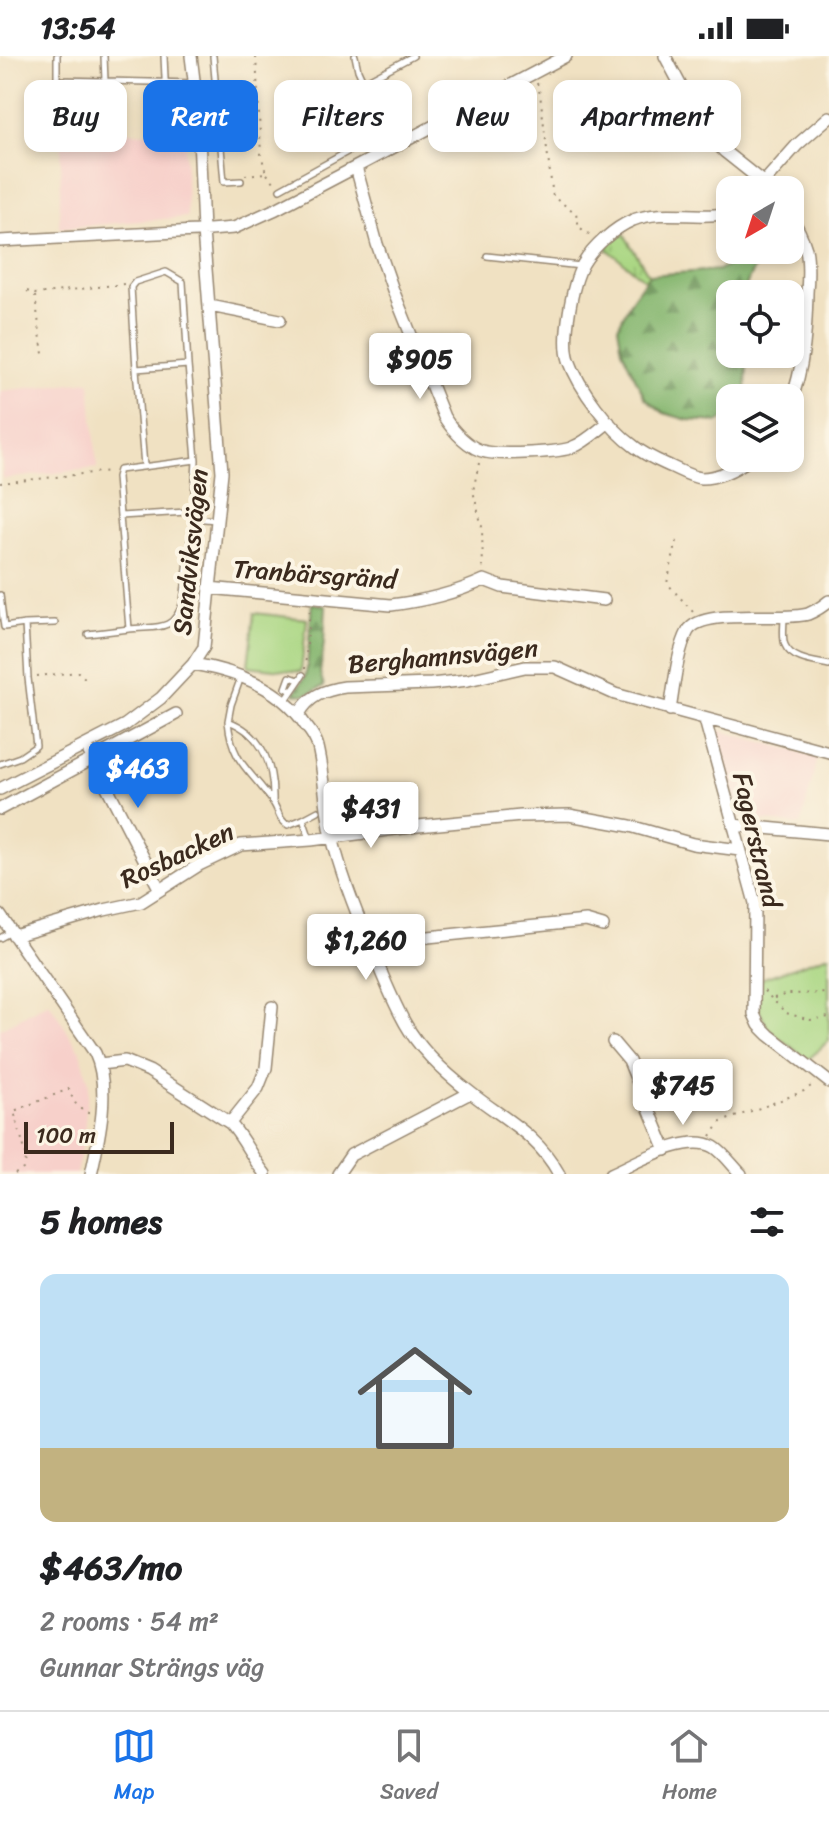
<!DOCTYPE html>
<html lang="en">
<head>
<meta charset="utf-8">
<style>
	body { margin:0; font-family:Sriracha,sans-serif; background:#f6f6f6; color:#202124; height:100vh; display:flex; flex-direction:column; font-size:30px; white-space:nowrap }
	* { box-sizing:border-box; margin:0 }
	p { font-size:26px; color:#757577 }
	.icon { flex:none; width:44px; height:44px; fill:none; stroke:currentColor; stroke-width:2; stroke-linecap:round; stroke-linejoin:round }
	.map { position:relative; height:1118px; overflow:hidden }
	.drawer { display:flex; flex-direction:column; background:#fff; flex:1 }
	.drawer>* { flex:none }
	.guide { position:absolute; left:24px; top:24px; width:782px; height:72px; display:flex; gap:16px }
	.needle { width:52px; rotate:219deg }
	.fabs { position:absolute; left:716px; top:120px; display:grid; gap:16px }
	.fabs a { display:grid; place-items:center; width:88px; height:88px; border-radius:16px; background:#fff; box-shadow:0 4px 12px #0003; font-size:40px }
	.scale { position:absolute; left:24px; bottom:20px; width:150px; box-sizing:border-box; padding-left:8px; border:4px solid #3b2a1e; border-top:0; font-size:22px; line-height:28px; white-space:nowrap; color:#3b2a1e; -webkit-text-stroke:6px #fcf5e5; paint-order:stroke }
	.price { position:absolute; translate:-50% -68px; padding:0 18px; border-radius:8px; background:#fff; color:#222; font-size:26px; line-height:52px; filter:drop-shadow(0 2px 4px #0008) }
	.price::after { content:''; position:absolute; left:50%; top:48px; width:24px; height:18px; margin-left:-12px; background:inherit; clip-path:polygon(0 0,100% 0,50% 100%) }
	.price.current { background:#1a73e8; color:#fff }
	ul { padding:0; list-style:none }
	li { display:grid; align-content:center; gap:16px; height:424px; padding:0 40px }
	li+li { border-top:2px solid #e0e0e0 }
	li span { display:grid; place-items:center; height:248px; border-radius:16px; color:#555 }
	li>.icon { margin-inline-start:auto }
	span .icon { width:144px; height:144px; fill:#fffc; stroke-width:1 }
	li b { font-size:34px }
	h2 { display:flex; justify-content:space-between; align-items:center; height:96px; padding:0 40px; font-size:34px }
	.chip { padding:0 28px; border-radius:16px; background:#fff; box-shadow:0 4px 12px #0003; font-size:28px; line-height:72px }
	.chip.current { background:#1a73e8; color:#fff }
	.status { display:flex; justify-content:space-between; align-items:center; height:56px; padding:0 40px; background:#fff; direction:ltr }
	.status svg { height:22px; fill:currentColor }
	.tab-bar { display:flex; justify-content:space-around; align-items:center; height:112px; border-top:2px solid #e0e0e0; background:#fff; font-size:22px; color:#757577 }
	.tab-bar a { display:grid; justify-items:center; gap:4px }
	.tab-bar .current { color:#1a73e8 }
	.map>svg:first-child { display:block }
</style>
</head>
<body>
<div class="status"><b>13:54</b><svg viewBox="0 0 49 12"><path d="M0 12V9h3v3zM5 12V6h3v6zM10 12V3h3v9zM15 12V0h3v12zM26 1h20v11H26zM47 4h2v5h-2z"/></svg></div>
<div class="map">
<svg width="829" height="1118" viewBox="0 0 829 1118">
	<defs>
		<pattern id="grass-tufts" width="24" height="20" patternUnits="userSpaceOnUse" patternTransform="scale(2)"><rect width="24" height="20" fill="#abd784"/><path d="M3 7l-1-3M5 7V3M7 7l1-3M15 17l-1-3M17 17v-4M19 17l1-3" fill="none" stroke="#94b972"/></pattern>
		<pattern id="forest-firs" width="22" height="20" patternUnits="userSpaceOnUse" patternTransform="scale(2)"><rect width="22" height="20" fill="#88b872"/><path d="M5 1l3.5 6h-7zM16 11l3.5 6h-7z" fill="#70965d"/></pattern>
	</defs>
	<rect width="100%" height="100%" fill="#fcf5e5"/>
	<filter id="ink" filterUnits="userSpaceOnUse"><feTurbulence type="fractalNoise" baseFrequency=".0125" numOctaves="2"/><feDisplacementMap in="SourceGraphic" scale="16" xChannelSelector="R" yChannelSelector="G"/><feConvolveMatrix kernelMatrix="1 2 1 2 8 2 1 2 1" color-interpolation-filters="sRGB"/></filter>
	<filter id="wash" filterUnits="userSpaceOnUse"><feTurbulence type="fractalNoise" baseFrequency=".006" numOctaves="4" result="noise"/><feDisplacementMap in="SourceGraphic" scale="32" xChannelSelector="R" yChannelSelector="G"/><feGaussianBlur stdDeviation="1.8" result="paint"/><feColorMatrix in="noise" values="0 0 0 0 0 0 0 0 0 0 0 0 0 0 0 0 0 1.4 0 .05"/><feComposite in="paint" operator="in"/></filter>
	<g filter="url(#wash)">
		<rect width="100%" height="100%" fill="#f0e1c2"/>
		<!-- built -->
		<path fill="#f7d0ca" d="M62 72 185 79 187 161 59 172Z
			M90 325 97 412 3 423 0 381V335Z
			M718 674 818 701 801 769 739 762 716 680Z
			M49 946 81 997 89 1027 83 1086 76 1118H0V973Z"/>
		<!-- grass -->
		<path fill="url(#grass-tufts)" stroke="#738051" stroke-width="2" d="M622 175 649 219 645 224 606 192Z"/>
		<!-- forest -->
		<path fill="url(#forest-firs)" stroke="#627148" stroke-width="2" d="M736 194H787C782 195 772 195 768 198 757 205 745 225 745 238H730V298H747L746 342H730V358L719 366 688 364 664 357 645 342 622 294 618 271 631 244 649 219 720 214 738 204Z
			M312 547 326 550 324 586 320 617 324 630C314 634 305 642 294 637L305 621 307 612Z"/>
		<!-- green -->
		<path fill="#abd784" stroke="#738051" stroke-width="2" d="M254 557 307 563 301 616 248 610Z
			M829 899V984L808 1004 768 973 759 954 758 924Z"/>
	</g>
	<g filter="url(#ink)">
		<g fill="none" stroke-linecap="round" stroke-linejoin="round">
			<!-- service casing -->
			<g stroke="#968670" stroke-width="8">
				<path id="service" d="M104 0 105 25 194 27
					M164 0 167 66
					M213 0 224 126 241 125
					M355 0 358 14 363 25
					M57 24 105 25
					M48 47 57 24V0
					M395 90 364 26 413 0
					M280 133 387 74
					M487 200 581 210
					M136 313 131 231 135 226 166 216 183 226 188 309
					M144 410 136 313 188 309 196 404
					M120 460 117 421 119 414 196 404 193 462 183 546C173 577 157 570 129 573L120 460 187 456 193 462 216 464
					M0 539 4 571 25 568 28 622 36 690 20 701 0 708
					M784 561C784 570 782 582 785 589 791 604 816 606 829 609
					M25 568 55 567
					M88 578 129 573
					M292 635 286 632 290 621 299 624
					M286 644 303 619
					M228 665 231 649 241 621
					M273 746C274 712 264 678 228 665 232 710 253 715 274 748 279 756 279 764 288 769L303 763 310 783
					M303 763 318 755
					M0 882 11 876"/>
			</g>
			<!-- minor casing -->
			<g stroke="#968670" stroke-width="14">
				<path id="minor" d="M665 0 706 77 725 96 764 127 770 134
					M356 111 377 188 393 234 444 361C453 375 469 393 486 396 501 399 560 397 573 391 586 386 598 374 609 366
					M757 134 797 89 829 61
					M730 157C698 164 664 152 633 164 614 172 593 191 583 208 572 228 562 283 569 304 579 333 610 373 635 391 646 400 659 405 672 411 681 415 691 421 701 422 720 422 736 413 751 402
					M790 159C797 170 802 180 806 193 809 207 808 223 807 237 806 277 804 311 790 348
					M0 185 197 175 234 172 276 153 356 111 566 0
					M210 250 280 264
					M209 532 391 549C423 545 454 538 484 524L502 531 604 544
					M193 608C235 615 282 632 306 670 311 676 316 683 318 691 325 720 325 751 332 781 341 818 355 854 370 889 381 916 391 942 405 967 420 994 446 1018 471 1037 505 1064 537 1078 559 1118
					M670 654C674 631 677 595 688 575 703 551 780 566 808 558 815 555 823 550 829 545
					M299 658C309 640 324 634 345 631L431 628 468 624 525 611H555L615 638 829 696
					M705 664 755 847 754 958 759 969 769 979 829 1026
					M89 696 160 834
					M0 733 125 669 161 642 193 608 204 591 222 416 203 175 198 56 191 0
					M0 753 176 658
					M733 769 829 778
					M0 859 95 997C111 1031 99 1083 91 1118
					M14 880 104 854 141 846 199 809 241 789 311 784 418 770 521 760 569 759 630 770 693 788 740 794
					M369 887 586 865 603 870
					M613 986 629 1005 666 1094
					M100 1008 125 1005 149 1015 230 1067C244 1083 252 1102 265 1118
					M230 1067 258 1032 266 1012 272 951
					M338 1118 351 1099 470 1037
					M611 1118C636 1107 688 1076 714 1091 724 1097 732 1109 741 1118"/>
			</g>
			<!-- path -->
			<path stroke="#968670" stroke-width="2" stroke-dasharray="2 6" stroke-linecap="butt" d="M537 27 540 38 553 141 576 157 579 171 593 181
				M267 118 276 128
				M245 119 266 117 261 98 256 0
				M27 235 35 238 124 228
				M35 240 43 298
				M479 407 473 435 482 471 483 515
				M0 427 110 415
				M677 485 667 527 693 556
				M305 613 310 551
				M37 620 78 616 86 623
				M764 935 786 957 810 964 829 961
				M774 942 788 938 829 937
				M711 1080 721 1066 768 1049 804 1035 814 1028
				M15 1118 23 1113 27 1102 14 1055 69 1033C74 1047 77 1053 91 1058"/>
			<!-- service -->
			<use href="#service" stroke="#fff" stroke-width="5"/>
			<!-- minor -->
			<use href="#minor" stroke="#fff" stroke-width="11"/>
		</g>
	</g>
	<g text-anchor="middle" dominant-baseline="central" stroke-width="8" stroke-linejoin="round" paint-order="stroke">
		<!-- street labels -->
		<g font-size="26" fill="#3b2a1e" stroke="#fcf5e5">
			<text transform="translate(190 496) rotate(-84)">Sandviksvägen</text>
			<text transform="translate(315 518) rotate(4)">Tranbärsgränd</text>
			<text transform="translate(443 600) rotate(-5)">Berghamnsvägen</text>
			<text transform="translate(757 784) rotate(77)">Fagerstrand</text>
			<text transform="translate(177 799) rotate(-25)">Rosbacken</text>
		</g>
	</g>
</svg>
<div class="fabs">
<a><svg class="needle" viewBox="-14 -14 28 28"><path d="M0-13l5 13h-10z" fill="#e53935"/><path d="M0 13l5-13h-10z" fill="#757577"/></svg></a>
<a><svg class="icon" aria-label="locate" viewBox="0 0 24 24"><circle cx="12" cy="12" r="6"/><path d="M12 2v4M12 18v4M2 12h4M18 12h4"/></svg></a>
<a><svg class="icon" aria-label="layers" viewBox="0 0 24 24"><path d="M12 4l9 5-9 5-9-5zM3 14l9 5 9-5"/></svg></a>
</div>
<div class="scale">100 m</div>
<b class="price" style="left:420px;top:345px">$905</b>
<b class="price current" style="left:138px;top:754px">$463</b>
<b class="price" style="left:371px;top:794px">$431</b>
<b class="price" style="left:366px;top:926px">$1,260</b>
<b class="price" style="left:683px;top:1071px">$745</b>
<div class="guide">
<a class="chip">Buy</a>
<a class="chip current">Rent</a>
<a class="chip">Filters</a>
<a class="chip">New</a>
<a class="chip">Apartment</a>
</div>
</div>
<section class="drawer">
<h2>5 homes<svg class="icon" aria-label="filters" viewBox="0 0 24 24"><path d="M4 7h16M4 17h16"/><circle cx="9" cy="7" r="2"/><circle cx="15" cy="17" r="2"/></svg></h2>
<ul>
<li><span style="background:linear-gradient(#bfe0f5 70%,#c2b280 0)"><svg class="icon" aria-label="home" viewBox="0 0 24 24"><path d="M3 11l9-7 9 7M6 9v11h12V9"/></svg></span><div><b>$463/mo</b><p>2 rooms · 54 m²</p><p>Gunnar Strängs väg</p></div></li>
</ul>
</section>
<nav class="tab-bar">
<a class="current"><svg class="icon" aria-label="map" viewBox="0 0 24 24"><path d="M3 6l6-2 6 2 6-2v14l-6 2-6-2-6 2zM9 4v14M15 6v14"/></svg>Map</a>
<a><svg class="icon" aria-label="saved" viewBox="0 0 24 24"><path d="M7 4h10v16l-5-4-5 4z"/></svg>Saved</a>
<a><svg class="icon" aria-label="home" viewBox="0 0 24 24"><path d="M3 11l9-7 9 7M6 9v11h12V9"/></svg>Home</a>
</nav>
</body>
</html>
